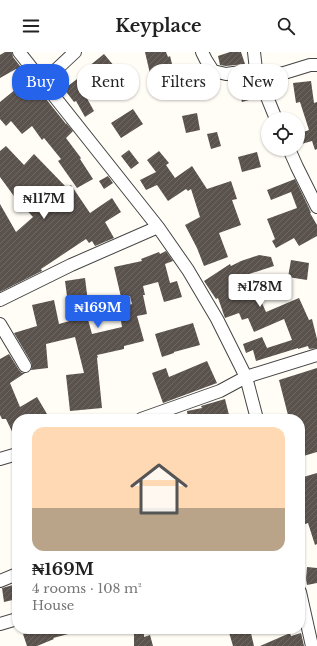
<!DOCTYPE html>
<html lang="en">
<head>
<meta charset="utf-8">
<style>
	body { margin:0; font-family:"Libre Baskerville",serif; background:#f6f6f6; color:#222; height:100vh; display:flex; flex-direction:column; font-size:15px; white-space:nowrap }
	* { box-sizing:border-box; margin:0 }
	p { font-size:13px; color:#767676 }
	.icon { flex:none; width:22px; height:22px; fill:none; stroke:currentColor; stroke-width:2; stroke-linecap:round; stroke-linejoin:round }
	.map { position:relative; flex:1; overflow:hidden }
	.side { position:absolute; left:12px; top:362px; width:293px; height:220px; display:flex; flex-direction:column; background:#fff; border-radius:16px; box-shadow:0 1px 3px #0004 }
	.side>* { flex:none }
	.guide { position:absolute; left:12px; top:12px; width:293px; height:36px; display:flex; gap:8px }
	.buttons { position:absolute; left:261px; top:60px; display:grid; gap:8px }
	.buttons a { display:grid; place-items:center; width:44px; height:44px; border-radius:50%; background:#fff; box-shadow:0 1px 3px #0004; font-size:20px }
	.price { position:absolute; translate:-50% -34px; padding:0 9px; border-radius:4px; background:#fff; color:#222; font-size:13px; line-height:26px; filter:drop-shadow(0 1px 2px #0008) }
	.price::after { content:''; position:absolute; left:50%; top:24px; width:12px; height:9px; margin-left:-6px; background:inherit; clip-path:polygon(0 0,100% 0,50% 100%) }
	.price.selected { background:#2563eb; color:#fff }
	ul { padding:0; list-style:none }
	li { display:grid; align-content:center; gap:8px; height:212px; padding:0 20px }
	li+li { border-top:1px solid #e0e0e0 }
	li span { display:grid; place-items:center; height:124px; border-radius:12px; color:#555 }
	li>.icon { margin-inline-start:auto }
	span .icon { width:72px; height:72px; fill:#fffc; stroke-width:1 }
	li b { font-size:17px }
	.chip { padding:0 14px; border-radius:16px; background:#fff; box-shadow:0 1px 3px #0004; font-size:14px; line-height:36px }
	.chip.selected { background:#2563eb; color:#fff }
	header { display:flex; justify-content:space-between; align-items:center; height:52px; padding:0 20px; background:#fff; font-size:18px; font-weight:800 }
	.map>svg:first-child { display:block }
</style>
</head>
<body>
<header><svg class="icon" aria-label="menu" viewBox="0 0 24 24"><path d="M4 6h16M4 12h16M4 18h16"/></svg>Keyplace<svg class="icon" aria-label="search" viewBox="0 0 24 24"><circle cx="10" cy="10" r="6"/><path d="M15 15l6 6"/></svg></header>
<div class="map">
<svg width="317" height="594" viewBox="0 0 317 594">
	<defs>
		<pattern id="building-hatch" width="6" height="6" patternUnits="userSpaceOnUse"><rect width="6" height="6" fill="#5a524d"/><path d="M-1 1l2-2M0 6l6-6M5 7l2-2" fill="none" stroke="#6d6662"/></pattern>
	</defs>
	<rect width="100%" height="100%" fill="#fffdf5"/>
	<!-- building -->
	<path fill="url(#building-hatch)" d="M5 0H12L13 5 27 23 22 26 16 17 0 26V3Z
		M145 0H166L168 5 170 4 174 20 151 26Z
		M230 0H241L245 12 226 14 220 13 218 4Z
		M104 2 115 15 84 41 94 59 85 65 76 49 74 50 64 37 85 21 83 19Z
		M251 26 259 45 242 50 235 28Z
		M311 29 314 51 317 50V97L315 98 312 89 298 93V82L309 78 300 50 296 51 293 31Z
		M16 37 24 47 38 37 66 72V71L73 79 66 86 81 106 80 107 93 127 77 136 58 109 61 107 44 86 42 88 32 74 22 82 11 69 6 74 0 67V50Z
		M133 57 143 72 121 86 111 71Z
		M197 61 200 78 186 81 182 64Z
		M217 80 221 94 211 97 207 82Z
		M6 94 24 113 34 102 67 136 71 133 90 161 112 146 121 160 105 170 114 186 95 194 92 189 89 191 86 187 41 217 42 219 0 240V152L16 180 33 165 20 151H19L0 125V99Z
		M129 98 139 111 131 117 121 104Z
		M159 99 169 111 166 113 175 126 192 114 207 137 231 129 237 147 232 148 241 173 219 181 228 205 204 214 197 196 185 173 200 165 191 137 188 139 186 137 168 149 157 133 146 138 140 128 156 120 147 108Z
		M257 100 261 115 242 120 238 105Z
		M108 124 113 131 104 137 99 129Z
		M295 127 309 156 311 161H310L317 173V184L299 194 294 186 276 196 272 189 275 187 267 167 297 156 291 140 271 148 267 138Z
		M166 199 173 209 165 212 170 231 177 229 182 245 164 250 158 230 143 234 145 243H143L147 262 137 264 144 289 124 294V297L97 303 98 305 97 306 102 356 70 359 66 323 84 321 75 285 46 292 48 316 31 318 32 314 31 310 14 281 37 274 32 253 54 248 59 272 87 264 92 282 122 275 119 256 132 252 130 244 121 245 114 215 142 209 141 207 159 200 160 202Z
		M259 203 271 205 274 214 249 222 266 260 299 246 309 268 312 267 317 287V296L309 297 308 294 298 297V296L256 309 253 298 246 301 243 292 262 285 267 296 292 288 284 267 254 280 248 266 242 268 239 261 225 266 218 246 216 247 204 229 230 212 231 214 241 209Z
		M291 208 309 211 307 228 288 225Z
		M85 226 88 250 68 252 65 229Z
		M193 271 200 293 174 300V301L162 305 155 282Z
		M9 302 19 318 22 321H25L10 331 20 355 37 345 50 367H17V390L6 367H2L0 363V307Z
		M207 309 217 331 163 351 152 321 166 316 169 325Z
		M317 316V400L300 405V367H289L279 328Z
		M225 347 230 367H212V364L200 367H188L187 359 202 356 201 354Z
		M317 421V492L315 493 308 471 300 474V426Z
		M307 515 317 516V531L307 533 306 527Z
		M17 532V547L4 550 2 536Z
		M35 577H76V580L53 586 54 587 37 594H27L23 582Z
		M134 577H144V585L150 583 153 594H134Z
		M228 577H250L254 594H233Z
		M290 581 291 584 301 581 304 594H260Z"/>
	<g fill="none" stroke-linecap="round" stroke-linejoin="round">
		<!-- minor casing -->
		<g stroke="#444" stroke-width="14">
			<path id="minor" d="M19 0 158 175 188 218 217 267 246 325 257 367
				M202 0 206 8 213 19 226 22 256 18 272 22 284 21 310 13H317
				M254 0 256 18 276 67
				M43 30 75 0
				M289 97 297 115 317 155
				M0 248 71 213 158 175
				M0 272 25 314
				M141 367 220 339 246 325 317 303
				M0 407 17 402
				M0 529 17 522
				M300 540 312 594
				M0 572 17 567"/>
		</g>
		<!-- minor -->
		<use href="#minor" stroke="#fff" stroke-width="12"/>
	</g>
</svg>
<div class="buttons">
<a><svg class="icon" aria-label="locate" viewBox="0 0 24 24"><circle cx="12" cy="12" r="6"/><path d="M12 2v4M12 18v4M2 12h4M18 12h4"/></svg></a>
</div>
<b class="price" style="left:44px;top:168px">₦117M</b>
<b class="price" style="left:260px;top:256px">₦178M</b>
<b class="price selected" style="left:98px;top:277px">₦169M</b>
<div class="guide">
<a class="chip selected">Buy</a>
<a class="chip">Rent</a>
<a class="chip">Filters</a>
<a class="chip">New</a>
</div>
<section class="side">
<ul>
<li><span style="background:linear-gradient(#ffd9b3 65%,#b9a48a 0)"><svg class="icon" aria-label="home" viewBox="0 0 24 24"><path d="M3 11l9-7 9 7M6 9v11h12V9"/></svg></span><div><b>₦169M</b><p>4 rooms · 108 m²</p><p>House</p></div></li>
</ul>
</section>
</div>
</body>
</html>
